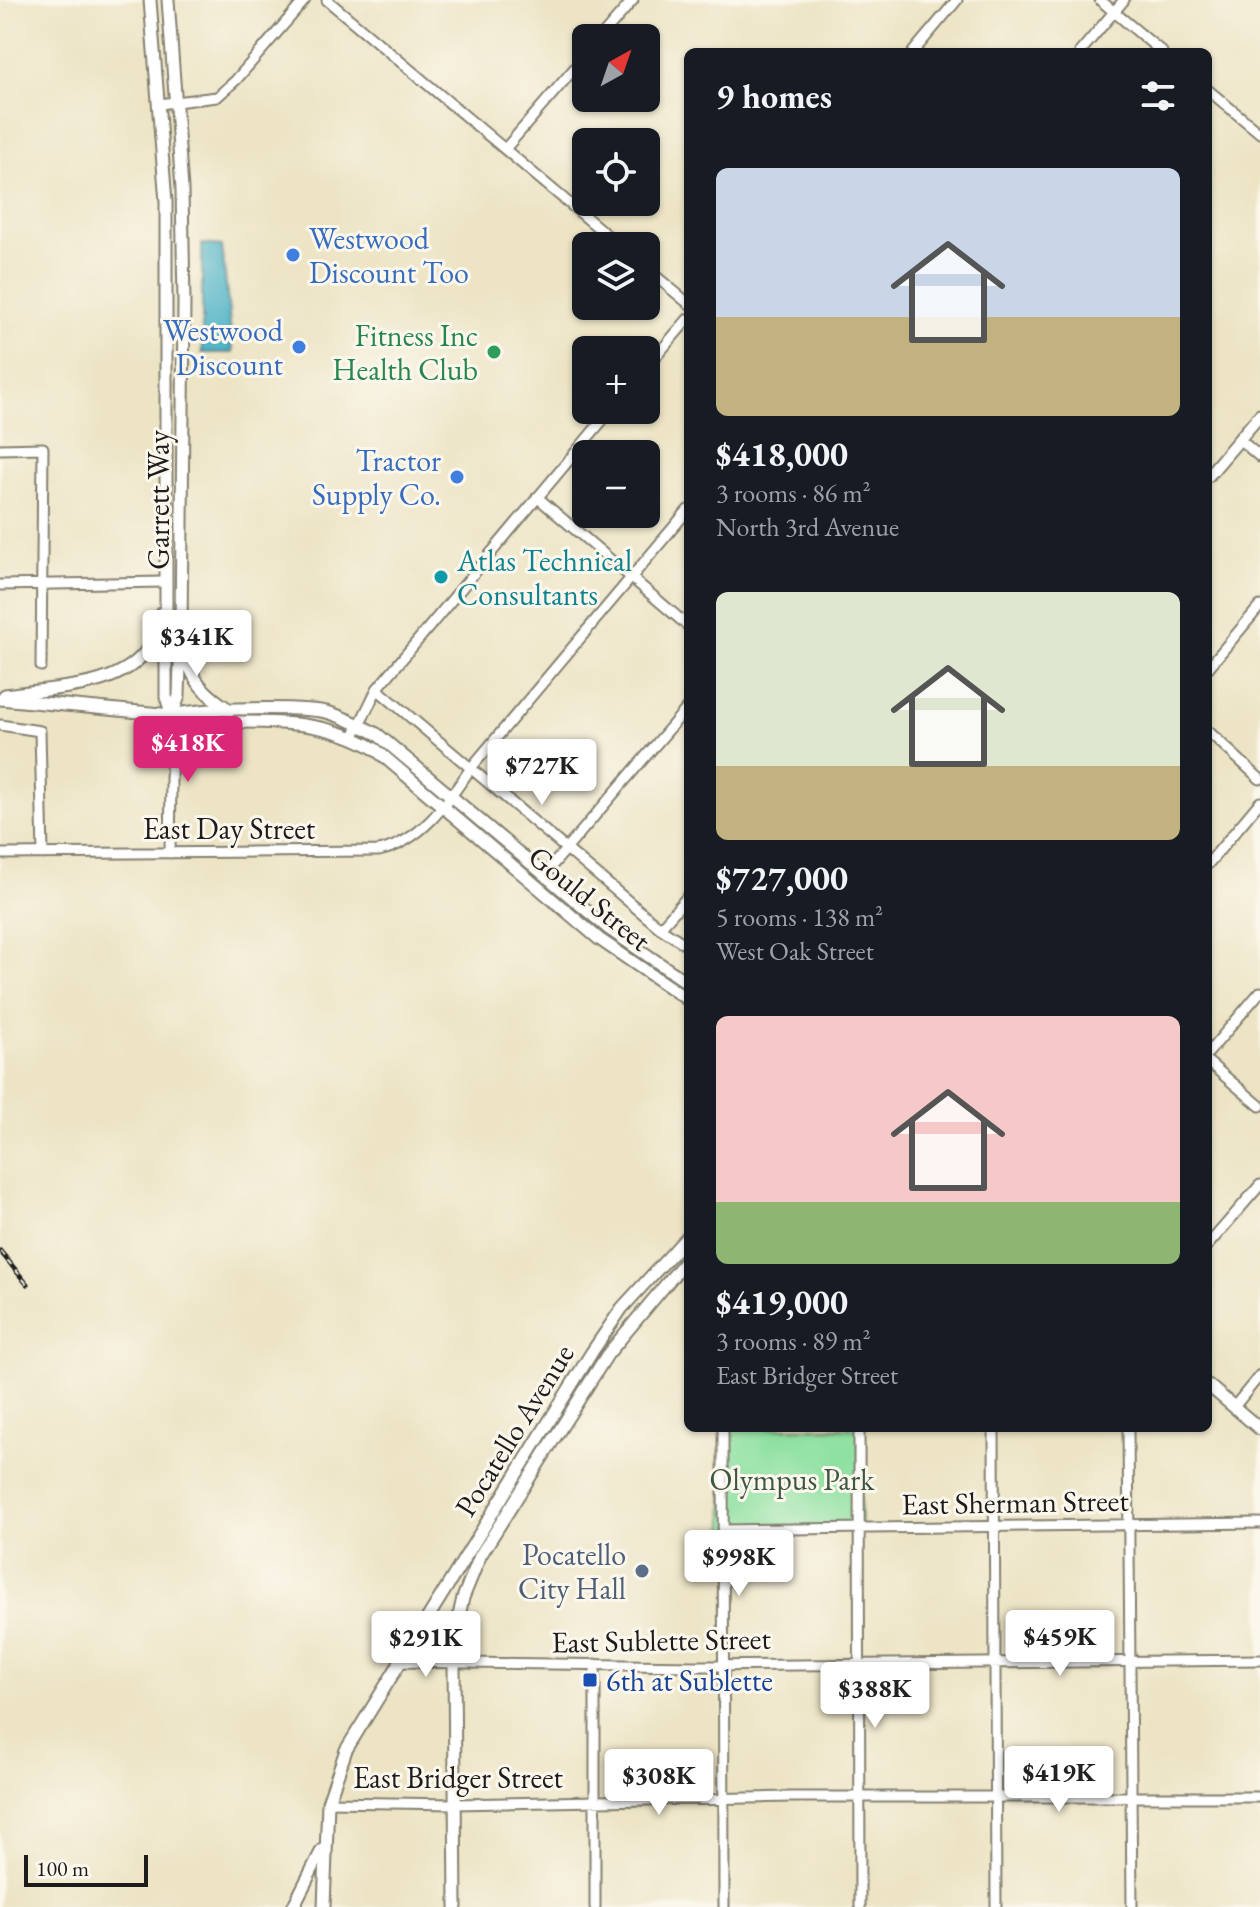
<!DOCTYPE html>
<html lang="en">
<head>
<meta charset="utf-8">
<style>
	body { margin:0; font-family:"EB Garamond",serif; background:#242831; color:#f1f3f6; height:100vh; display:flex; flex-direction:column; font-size:30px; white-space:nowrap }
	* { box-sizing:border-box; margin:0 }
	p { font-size:26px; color:#9ea1a6 }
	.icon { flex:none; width:44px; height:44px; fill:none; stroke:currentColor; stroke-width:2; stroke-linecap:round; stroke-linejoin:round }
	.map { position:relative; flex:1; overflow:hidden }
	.side { position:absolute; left:684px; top:48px; width:528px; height:1384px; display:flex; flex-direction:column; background:#171b24; border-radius:12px; box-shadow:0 2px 6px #0004 }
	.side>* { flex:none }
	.needle { width:52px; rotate:40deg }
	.fabs { position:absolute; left:572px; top:24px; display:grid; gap:16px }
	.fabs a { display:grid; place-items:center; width:88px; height:88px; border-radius:12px; background:#171b24; box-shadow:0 2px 6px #0004; font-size:40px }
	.scale { position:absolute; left:24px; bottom:20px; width:124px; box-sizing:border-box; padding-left:8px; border:4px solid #1c1c1c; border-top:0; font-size:22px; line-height:28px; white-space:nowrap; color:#1c1c1c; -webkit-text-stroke:6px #fbf7ec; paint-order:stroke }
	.price { position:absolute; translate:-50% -68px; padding:0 18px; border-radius:8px; background:#fff; color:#222; font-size:26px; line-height:52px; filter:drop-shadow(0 2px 4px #0008) }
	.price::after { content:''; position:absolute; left:50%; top:48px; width:24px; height:18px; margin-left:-12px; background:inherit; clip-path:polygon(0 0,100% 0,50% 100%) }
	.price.active { background:#db2777; color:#fff }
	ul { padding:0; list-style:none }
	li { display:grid; align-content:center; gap:16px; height:424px; padding:0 32px }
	li span { display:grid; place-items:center; height:248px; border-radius:12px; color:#555 }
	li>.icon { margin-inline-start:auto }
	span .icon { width:144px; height:144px; fill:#fffc; stroke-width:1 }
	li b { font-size:34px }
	h2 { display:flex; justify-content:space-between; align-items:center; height:96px; padding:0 32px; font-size:34px }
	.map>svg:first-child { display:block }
</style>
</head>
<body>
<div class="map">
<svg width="1260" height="1907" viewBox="0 0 1260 1907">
	<rect width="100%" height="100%" fill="#fbf7ec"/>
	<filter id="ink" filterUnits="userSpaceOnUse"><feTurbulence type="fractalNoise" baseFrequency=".0125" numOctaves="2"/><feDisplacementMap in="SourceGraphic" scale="16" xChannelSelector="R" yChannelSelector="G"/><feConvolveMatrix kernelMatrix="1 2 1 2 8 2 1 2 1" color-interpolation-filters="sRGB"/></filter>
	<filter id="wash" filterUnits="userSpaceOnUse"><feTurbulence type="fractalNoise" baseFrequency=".006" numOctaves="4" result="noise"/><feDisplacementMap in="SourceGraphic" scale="32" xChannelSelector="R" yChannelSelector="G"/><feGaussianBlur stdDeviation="1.8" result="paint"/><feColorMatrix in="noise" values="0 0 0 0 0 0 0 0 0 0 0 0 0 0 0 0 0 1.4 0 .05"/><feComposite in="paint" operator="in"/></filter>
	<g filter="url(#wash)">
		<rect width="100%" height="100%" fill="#ede4c5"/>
		<!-- green -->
		<path fill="#8ee1a1" stroke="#557e5e" stroke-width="2" d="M723 1428H859L861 1528 724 1530Z"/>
		<!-- water -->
		<path fill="#45afc4" stroke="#306670" stroke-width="2" d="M202 244 222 246 233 353H202Z"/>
	</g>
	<g filter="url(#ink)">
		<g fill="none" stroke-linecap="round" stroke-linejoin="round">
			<!-- minor casing -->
			<g stroke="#848070" stroke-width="13">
				<path id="minor" d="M327 0 620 246
					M1100 0 1162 52
					M600 38 633 0
					M913 52 957 0
					M1080 52 1124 0
					M1208 90 1260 133
					M159 104 217 97 236 80 305 0
					M505 149 586 55
					M646 268 688 303
					M646 368 688 319
					M1239 439 1260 457
					M0 449 43 448 41 666
					M537 497 688 626
					M0 585 164 582
					M1208 668 1260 606
					M377 689 660 928 688 946
					M0 725 40 731 43 854
					M1208 731 1260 779
					M354 736 377 689 611 410
					M170 853 172 715
					M0 854 379 851C422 841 447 803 471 768L688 510
					M1208 864 1260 802
					M544 875 688 707
					M660 928 688 896
					M1208 1053 1260 992
					M1208 1062 1260 1106
					M1208 1245 1260 1185
					M1234 1407 1260 1375
					M723 1428 724 1907
					M859 1428 860 1907
					M994 1428 996 1907
					M1128 1428 1132 1907
					M724 1530 1260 1523
					M398 1662 695 1666 1260 1660
					M595 1664V1907
					M328 1802 455 1804 792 1797H1260"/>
			</g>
			<!-- major casing -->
			<g stroke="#848070" stroke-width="15">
				<path id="major" d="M150 0 166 202V697L172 715
					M168 0 182 189 184 302 181 634 179 696 172 715
					M1208 476 1260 415
					M186 650C189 679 206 695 230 710
					M5 695C52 687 120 691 149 647 156 637 157 624 163 612
					M0 699 172 715 191 722C254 723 319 715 375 749L599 939 688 1000
					M173 715C199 708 304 706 330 713 346 718 362 726 377 734L609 929 688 983
					M1208 1385 1260 1429
					M293 1907 322 1850
					M324 1907 328 1802 346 1750 592 1352 622 1308 688 1236
					M456 1907 454 1663 456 1629 463 1598 480 1556 607 1355 688 1258"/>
			</g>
			<!-- minor -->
			<use href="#minor" stroke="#fff" stroke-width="9"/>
			<!-- major -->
			<use href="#major" stroke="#fff" stroke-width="11"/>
			<!-- rail casing -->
			<g stroke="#1c1c1c" stroke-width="5">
				<path id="rail" d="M0 1251 27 1284"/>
			</g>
			<!-- rail -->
			<use href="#rail" stroke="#fbf7ec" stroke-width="2" stroke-dasharray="6" stroke-linecap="butt"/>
		</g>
	</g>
	<!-- markers -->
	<g fill="#3f7fe0" stroke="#fbf7ec" stroke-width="3">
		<circle cx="293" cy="255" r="8"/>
		<circle cx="299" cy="347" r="8"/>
		<circle cx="457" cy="477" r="8"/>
	</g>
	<circle fill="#2e9e5b" stroke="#fbf7ec" stroke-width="3" cx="494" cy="352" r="8"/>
	<circle fill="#0f9aa8" stroke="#fbf7ec" stroke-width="3" cx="441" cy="577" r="8"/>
	<circle fill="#5c6f8a" stroke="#fbf7ec" stroke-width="3" cx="642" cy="1571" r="8"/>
	<rect fill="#1a4fb4" stroke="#fbf7ec" stroke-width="3" x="582" y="1672" width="16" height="16" rx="4"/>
	<g text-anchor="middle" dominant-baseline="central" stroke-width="6" stroke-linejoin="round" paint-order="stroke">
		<!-- shop labels -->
		<g font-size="30" fill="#366cbe" stroke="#fbf7ec" text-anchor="end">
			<text x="309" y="238" text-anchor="start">Westwood<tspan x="309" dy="34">Discount Too</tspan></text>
			<text x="283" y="330">Westwood<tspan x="283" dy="34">Discount</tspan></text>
			<text x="441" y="460">Tractor<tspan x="441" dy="34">Supply Co.</tspan></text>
		</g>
		<!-- leisure labels -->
		<g font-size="30" fill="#27864d" stroke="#fbf7ec" text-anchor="end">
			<text x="478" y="335">Fitness Inc<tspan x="478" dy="34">Health Club</tspan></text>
		</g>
		<!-- street labels -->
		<g font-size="30" fill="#1c1c1c" stroke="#fbf7ec">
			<text transform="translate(158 500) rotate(-90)">Garrett Way</text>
			<text x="229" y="828">East Day Street</text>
			<text transform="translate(590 898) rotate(39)">Gould Street</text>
			<text transform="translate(514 1430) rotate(-58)">Pocatello Avenue</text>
			<text transform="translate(1015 1502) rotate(-1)">East Sherman Street</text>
			<text transform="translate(661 1640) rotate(-1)">East Sublette Street</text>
			<text x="458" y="1777">East Bridger Street</text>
		</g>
		<!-- culture labels -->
		<g font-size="30" fill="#0d838f" stroke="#fbf7ec" text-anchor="start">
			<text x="457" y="560">Atlas Technical<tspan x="457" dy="34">Consultants</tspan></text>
		</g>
		<!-- park labels -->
		<g font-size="30" fill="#3e5744" stroke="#fbf7ec">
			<text x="792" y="1479">Olympus Park</text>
		</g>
		<!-- service labels -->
		<g font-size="30" fill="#4e5e75" stroke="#fbf7ec" text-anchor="end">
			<text x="626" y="1554">Pocatello<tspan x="626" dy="34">City Hall</tspan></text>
		</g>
		<!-- transit labels -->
		<g font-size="30" fill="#164399" stroke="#fbf7ec" text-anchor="start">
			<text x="606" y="1680">6th at Sublette</text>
		</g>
	</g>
</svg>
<div class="fabs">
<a><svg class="needle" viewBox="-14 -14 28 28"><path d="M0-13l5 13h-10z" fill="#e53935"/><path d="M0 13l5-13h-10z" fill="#9ea1a6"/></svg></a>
<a><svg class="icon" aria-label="locate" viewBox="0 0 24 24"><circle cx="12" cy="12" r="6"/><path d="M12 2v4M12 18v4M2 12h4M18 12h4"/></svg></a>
<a><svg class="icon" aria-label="layers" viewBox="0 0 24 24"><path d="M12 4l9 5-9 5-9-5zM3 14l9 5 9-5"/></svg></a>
<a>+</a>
<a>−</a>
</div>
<div class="scale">100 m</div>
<b class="price" style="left:197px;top:678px">$341K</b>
<b class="price active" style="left:188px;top:784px">$418K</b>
<b class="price" style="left:542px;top:807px">$727K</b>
<b class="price" style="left:739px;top:1598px">$998K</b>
<b class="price" style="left:1060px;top:1678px">$459K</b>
<b class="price" style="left:426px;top:1679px">$291K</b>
<b class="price" style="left:875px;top:1730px">$388K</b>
<b class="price" style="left:1059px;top:1814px">$419K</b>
<b class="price" style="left:659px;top:1817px">$308K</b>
<section class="side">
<h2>9 homes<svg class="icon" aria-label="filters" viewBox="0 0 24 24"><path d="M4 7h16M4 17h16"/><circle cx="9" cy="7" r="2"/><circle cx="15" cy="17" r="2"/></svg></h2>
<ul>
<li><span style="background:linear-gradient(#c9d6e8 60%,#c2b280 0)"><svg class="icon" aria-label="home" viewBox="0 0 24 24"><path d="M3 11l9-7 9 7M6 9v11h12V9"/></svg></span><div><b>$418,000</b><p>3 rooms · 86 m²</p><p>North 3rd Avenue</p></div></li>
<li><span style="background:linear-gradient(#dfe7d0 70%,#c2b280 0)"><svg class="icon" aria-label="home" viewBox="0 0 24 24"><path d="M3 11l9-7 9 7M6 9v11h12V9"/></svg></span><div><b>$727,000</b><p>5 rooms · 138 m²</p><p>West Oak Street</p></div></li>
<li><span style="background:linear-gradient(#f6c9c9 75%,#8fb573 0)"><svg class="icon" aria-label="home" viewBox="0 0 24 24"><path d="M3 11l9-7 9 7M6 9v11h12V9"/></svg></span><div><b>$419,000</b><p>3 rooms · 89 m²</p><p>East Bridger Street</p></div></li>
</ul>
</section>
</div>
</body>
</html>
